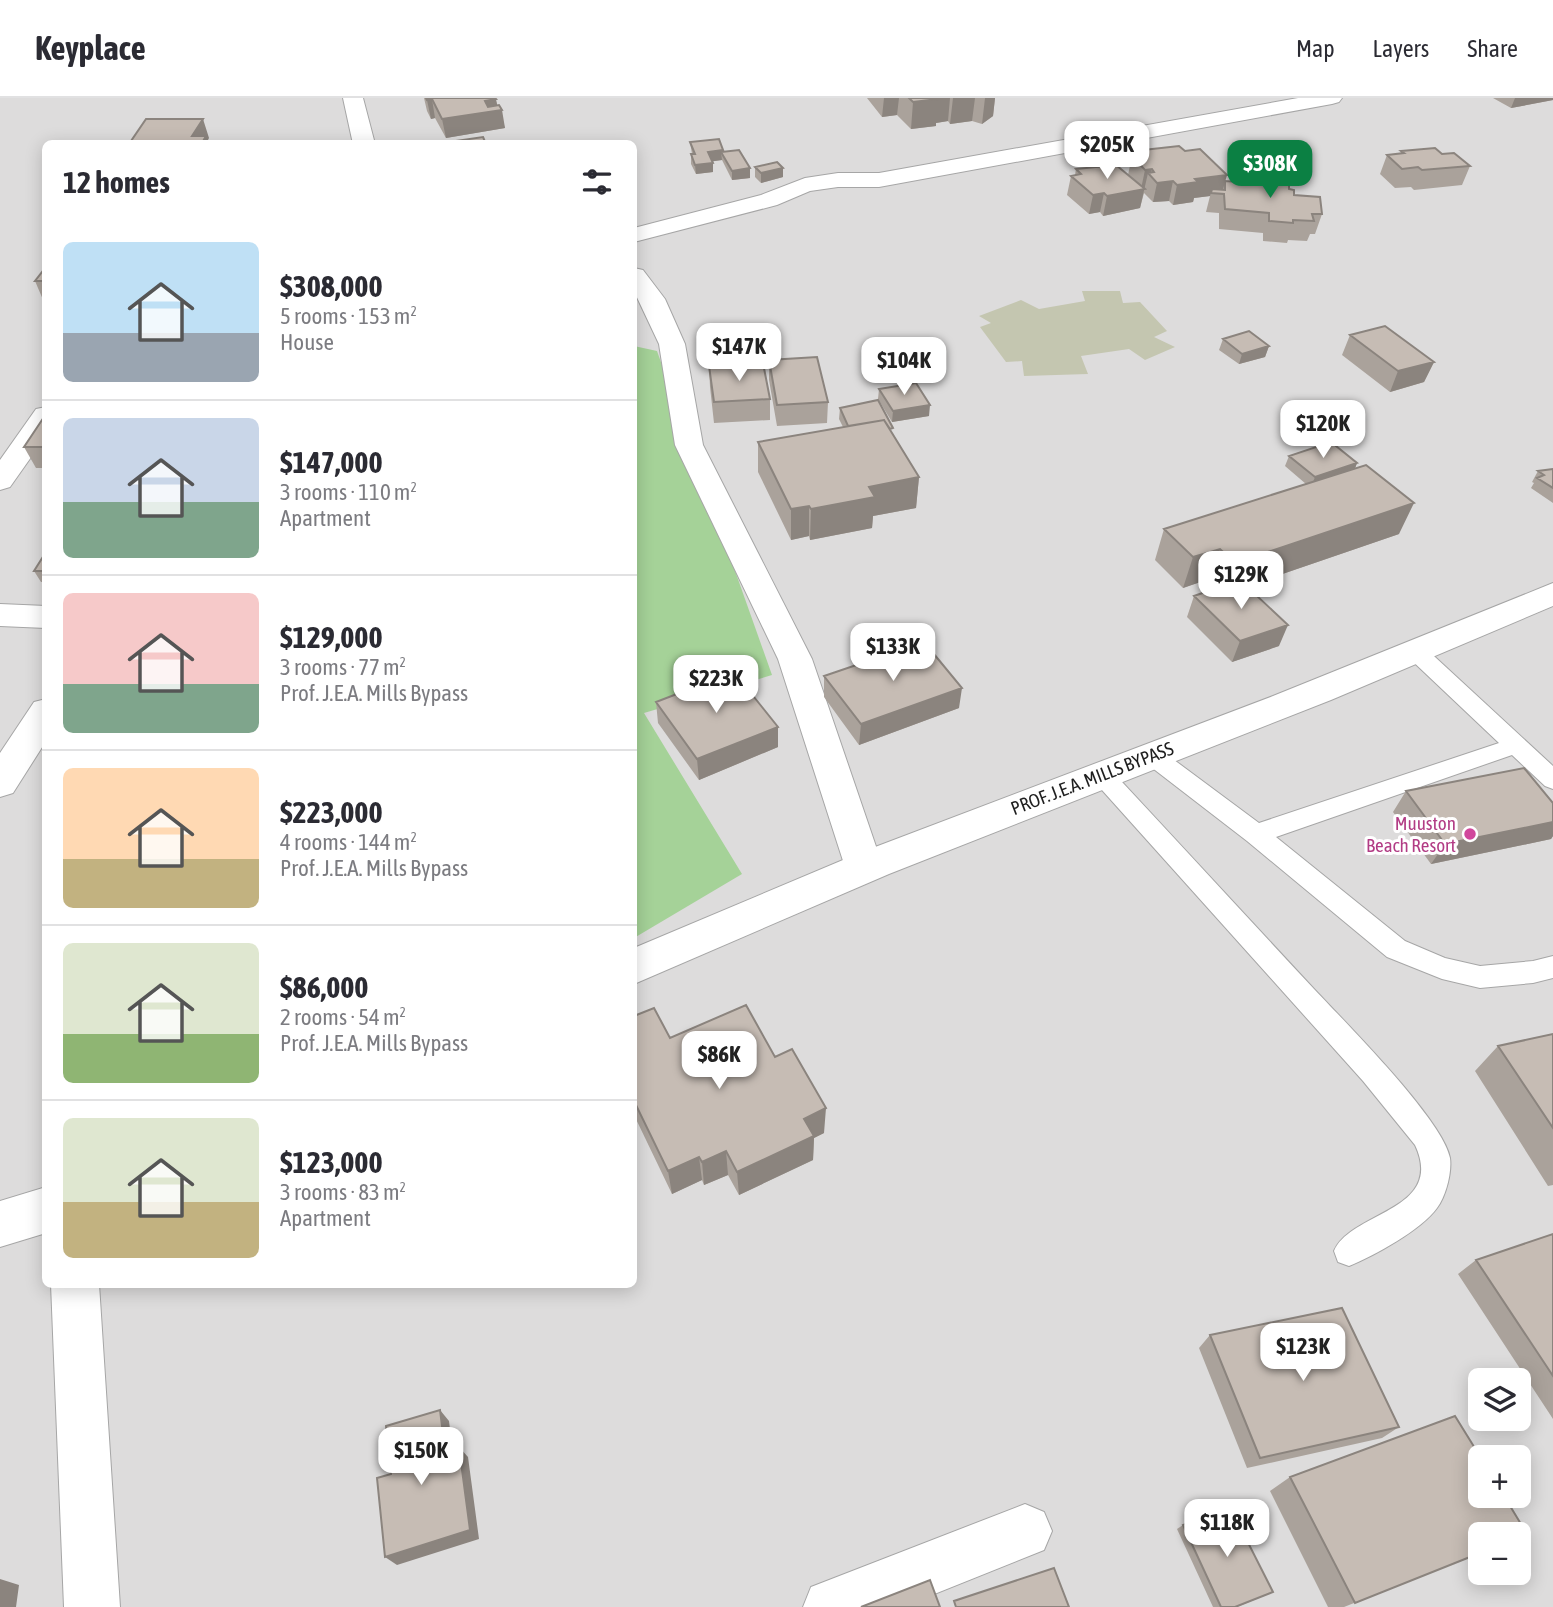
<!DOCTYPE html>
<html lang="en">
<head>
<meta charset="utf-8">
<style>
	body { margin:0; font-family:"Asap Condensed",sans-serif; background:#f2f2f3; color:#2b2b33; height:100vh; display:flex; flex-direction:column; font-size:26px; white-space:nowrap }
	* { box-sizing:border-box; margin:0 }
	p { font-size:23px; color:#7c7c81 }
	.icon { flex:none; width:38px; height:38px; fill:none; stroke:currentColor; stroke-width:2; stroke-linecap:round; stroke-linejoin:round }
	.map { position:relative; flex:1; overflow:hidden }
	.panel { position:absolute; left:42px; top:42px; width:595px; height:1148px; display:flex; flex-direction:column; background:#fff; border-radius:10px; box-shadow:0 4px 18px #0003 }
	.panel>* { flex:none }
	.controls { position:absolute; left:1468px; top:1270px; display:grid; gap:14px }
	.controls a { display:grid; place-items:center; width:63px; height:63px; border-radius:10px; background:#fff; box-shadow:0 4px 18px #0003; font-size:35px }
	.price { position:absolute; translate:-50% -60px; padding:0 16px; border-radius:14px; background:#fff; color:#222; font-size:23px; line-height:46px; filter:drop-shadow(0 2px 4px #0008) }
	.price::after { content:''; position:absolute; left:50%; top:42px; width:21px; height:16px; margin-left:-10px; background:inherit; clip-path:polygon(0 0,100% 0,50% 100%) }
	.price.current { background:#0b8043; color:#fff }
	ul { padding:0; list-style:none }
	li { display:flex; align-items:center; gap:21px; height:175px; padding:0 21px }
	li+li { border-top:2px solid #e1e1e2 }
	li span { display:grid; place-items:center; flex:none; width:196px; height:140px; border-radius:10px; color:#555 }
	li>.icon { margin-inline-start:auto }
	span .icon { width:84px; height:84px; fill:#fffc; stroke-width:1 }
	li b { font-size:30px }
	h2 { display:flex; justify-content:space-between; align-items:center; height:84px; padding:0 21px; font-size:30px }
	header { display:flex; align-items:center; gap:42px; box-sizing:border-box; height:98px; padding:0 35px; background:#fff; border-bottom:2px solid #e1e1e2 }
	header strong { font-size:33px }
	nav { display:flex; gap:38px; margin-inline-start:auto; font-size:24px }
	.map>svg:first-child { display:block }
</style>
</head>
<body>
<header>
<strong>Keyplace</strong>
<nav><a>Map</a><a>Layers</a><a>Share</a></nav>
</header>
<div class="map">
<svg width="1553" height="1509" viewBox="0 0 1553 1509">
	<rect width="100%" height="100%" fill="#f0ede5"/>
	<!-- residential -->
	<path fill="#dddcdc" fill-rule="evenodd" d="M0 0H1553V1509H0ZM46 46H634V1186H46ZM1480 1283H1519V1321H1480ZM1480 1360H1519V1398H1480ZM1480 1437H1519V1475H1480Z"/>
	<!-- construction -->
	<path fill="#c4c6b0" d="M1082 193H1120L1123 205 1140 204 1167 233 1154 239 1175 249 1145 262 1129 251 1081 258 1088 276 1024 278 1022 263 1006 264 980 229 991 225 979 218 1021 202 1039 211 1085 203Z"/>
	<!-- forest -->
	<path fill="#a5d298" d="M634 248 657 253 772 577 644 615 742 776 634 840Z"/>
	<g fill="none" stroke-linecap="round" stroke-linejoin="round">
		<!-- service casing -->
		<g stroke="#a6a6a6" stroke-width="2">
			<path id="service" d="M1414 545 1422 547 1553 668V691L1545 688 1512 657 1276 739 1405 843 1445 860 1480 868 1533 863 1553 858V880L1533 885 1480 890 1442 881 1387 859 1247 743 1142 662 1139 656 1142 650 1150 647 1158 650 1259 725 1499 645 1406 557 1403 552 1406 547Z
				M1101 667 1109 670C1178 744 1246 818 1314 891 1344 923 1443 1022 1450 1060 1452 1074 1446 1098 1437 1110 1421 1132 1374 1158 1349 1168L1338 1164 1334 1153C1351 1113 1446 1113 1415 1047L1363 983 1093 682 1089 676 1093 670Z"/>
		</g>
		<!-- minor casing -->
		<g stroke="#a6a6a6" stroke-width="2">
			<path id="minor" d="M343 0H363L375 46H353Z
				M1298 0H1342L1339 4 1332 6 879 89H838L810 93 777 107 634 144V130L761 97 805 80 838 75H879Z
				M634 170 643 172 665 201 685 246 703 347 812 561 883 769 878 780 864 784 850 780 845 769 778 561 675 347 659 246 634 193Z
				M46 309V338L10 389 0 392V362L36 311Z
				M0 506 46 508V530L0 528Z
				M46 601V643L13 695 0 699V655L34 604Z
				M51 1186H99L120 1509H64Z
				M1025 1406 1044 1414 1052 1433 1044 1452 902 1509H803L811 1489Z"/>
		</g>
		<!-- tertiary casing -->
		<g stroke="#a6a6a6" stroke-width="2">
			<path id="tertiary" d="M1553 485V508L1331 602 889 776 634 886V850L862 754 1273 598Z
				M46 1089V1135L0 1149V1103Z"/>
		</g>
		<!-- service -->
		<use href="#service" fill="#fff" fill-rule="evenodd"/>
		<!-- minor -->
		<use href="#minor" fill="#fff" fill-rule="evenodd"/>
		<!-- tertiary -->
		<use href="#tertiary" fill="#fff" fill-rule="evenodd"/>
	</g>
	<!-- wall -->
	<path fill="#aaa29b" d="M424 0H495L505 30 446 40 435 20 431 21 427 13Z
		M867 0H995L993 18 982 26 972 23 950 26 948 23 936 25V28L911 31 897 17 882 19Z
		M1493 0H1553V2L1511 10Z
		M690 44 723 52V54L750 80 732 82 722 62 712 63 713 74 696 76 691 66V56H692Z
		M1143 52 1185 53 1226 83 1252 85 1253 81 1289 91 1294 97 1322 116 1315 136H1310L1307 143 1288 142 1287 145 1263 143V135L1219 131V115L1206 114 1210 98 1194 100 1193 104 1173 107 1169 103 1153 104 1144 95 1140 110 1103 118 1100 114 1089 116 1067 97 1071 78 1075 77 1076 71 1128 77 1132 58 1142 57Z
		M1401 53 1442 56 1470 68 1462 87 1414 92 1411 89 1395 90 1380 76 1387 57 1400 56Z
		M755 69 783 79 761 85 755 79Z
		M46 169V204H44L35 183Z
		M1350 237 1434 264 1424 284 1390 294 1342 257Z
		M1223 241 1269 248 1265 259 1239 266 1219 252Z
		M769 262 828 304 827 325 777 328 769 282Z
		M709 268 770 301V322L714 325 710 289Z
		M879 291 929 318 892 324 878 301Z
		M840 310 893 336 919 379 916 410 873 418 872 430 810 442 809 438 791 442 758 374V344L843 329 839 321Z
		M46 316V370H36L24 349Z
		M1289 358 1357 365 1355 370 1399 436 1247 488 1279 548 1232 564 1187 519 1194 498 1218 490 1209 481 1183 490 1155 462 1164 431 1306 386 1285 368Z
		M1553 371V405L1531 390 1534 385 1532 384 1538 373Z
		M46 454V484H41L34 473Z
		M824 578 959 610 859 647 824 599Z
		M656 604 778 629V649L699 682 658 625Z
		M1406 693 1553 705V738L1551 741 1431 766 1393 714Z
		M634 918 670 940 775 959 824 1035 814 1040 813 1062 739 1097 728 1077 704 1087 702 1082 672 1096 634 1017Z
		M1553 936V1087L1548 1088 1475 973 1498 948Z
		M1553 1136V1321L1458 1176 1476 1162Z
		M1210 1237 1399 1329 1382 1340 1247 1370 1199 1250Z
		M1290 1379 1480 1455 1344 1509H1328L1270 1393Z
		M1183 1427 1273 1494 1237 1509H1213L1177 1431Z"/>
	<!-- shaded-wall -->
	<path fill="#8b847e" d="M884 0H899L897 17 882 19Z
		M935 0H950L948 23 936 25V28L911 31 913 4Z
		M953 0H975L972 23 950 26Z
		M985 0H995L993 18 982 26Z
		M1515 0H1553V2L1511 10Z
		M432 1 435 20 431 21 427 2Z
		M496 1 498 12H502L505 30 446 40 442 21 485 3Z
		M203 21 209 40 208 42 209 46 195 45 192 38Z
		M723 52 724 58 721 54 722 62 708 64V54Z
		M713 65V74L696 76 695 67Z
		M750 70V80L732 82V73Z
		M783 70V79L761 85V75Z
		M1152 71 1150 78 1148 75 1140 110 1103 118 1107 98 1141 91 1145 72Z
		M1227 77 1222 95 1212 91 1210 98 1194 100 1193 104 1173 107 1177 87 1195 81Z
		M1173 83 1169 103 1153 104 1157 85Z
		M1104 95 1100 114 1089 116 1093 97Z
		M1269 248 1265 259 1239 266 1242 256Z
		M1434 264 1424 284 1390 294 1398 273Z
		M930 307 929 318 892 324 893 313Z
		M1357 365 1353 376 1311 389 1315 379Z
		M919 379 916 410 873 418 872 430 810 442 811 411 869 389Z
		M1414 405 1399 436 1224 496 1235 465Z
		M809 408V438L791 442V411Z
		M1220 451 1209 481 1183 490 1193 459Z
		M1288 527 1279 548 1232 564 1240 543Z
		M962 590 959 610 859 647 861 626Z
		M778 629V649L699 682 697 661Z
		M1553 724V738L1551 741 1431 766 1445 746Z
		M826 1010 824 1035 814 1040 813 1062 739 1097 737 1074 804 1021Z
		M726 1053 728 1077 704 1087 702 1064Z
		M699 1059 702 1082 672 1096 668 1073Z
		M440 1312 449 1323 454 1363 445 1352Z
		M459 1349 468 1359 479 1441 397 1467 385 1459Z
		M0 1481 19 1487 16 1509H0Z"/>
	<!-- building -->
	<path fill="#c6bcb4" stroke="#8b847e" stroke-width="2" d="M426 0H495L496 1 485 3 488 9 499 7 502 12 442 21 432 1 427 2Z
		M909 0H938V1L913 4Z
		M146 21H203L192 38H206L202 45 129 46Z
		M483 39 486 46H435Z
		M719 41 723 52 708 54 713 65 695 67 691 56H695L690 44Z
		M1179 48 1185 53 1200 51 1227 77 1195 81 1198 84 1177 87 1173 83 1157 85 1148 75 1154 74 1152 71 1145 72 1132 58 1147 56 1143 52Z
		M1435 50 1442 56 1454 55 1470 68 1422 72 1418 69 1402 71 1387 57 1404 55 1401 53Z
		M739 52 750 70 732 73 721 54Z
		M777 64 783 70 761 75 755 69Z
		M1116 67 1145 91 1107 98 1104 95 1093 97 1071 78 1081 76 1076 71Z
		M1253 81 1289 84V91L1294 92V97L1320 99 1322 116H1312L1314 123 1293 122V125L1269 123V115L1225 111 1224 96 1211 95 1212 91 1225 92V83L1254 85Z
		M46 169V183H35Z
		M1385 228 1434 264 1398 273 1350 237Z
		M1249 233 1269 248 1242 256 1223 241Z
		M817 259 828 304 777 307 769 262Z
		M763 265 770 301 714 304 709 268Z
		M916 285 930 307 893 313 879 291Z
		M878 302 893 330 890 331 884 322 848 328 840 310Z
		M46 316V349H24Z
		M884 322 919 379 869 389 875 399 811 411 809 408 791 411 758 344Z
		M1331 344 1357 365 1315 379 1289 358Z
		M1366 367 1414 405 1235 465 1220 451 1193 459 1164 431Z
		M1553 371V390L1537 380 1544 377 1538 373Z
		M46 454V473H34Z
		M1240 482 1288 527 1240 543 1194 498Z
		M924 544 962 590 861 626 824 578Z
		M734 574 778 629 697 661 656 604Z
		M1524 670 1553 705V724L1445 746 1406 693Z
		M746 907 775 959 792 951 826 1010 804 1021 814 1038 737 1074 726 1053 702 1064 699 1059 668 1073 634 1003V918L654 910 670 940Z
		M1553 936V1030L1498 948Z
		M1553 1136V1278L1476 1162Z
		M1342 1210 1399 1329 1260 1360 1210 1237Z
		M440 1312 445 1352 459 1349 470 1432 385 1459 377 1380 391 1376 386 1328Z
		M1455 1318 1481 1360 1480 1398H1504L1527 1436 1519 1439V1437H1480V1455L1355 1505 1290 1379Z
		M1230 1409 1273 1494 1235 1509H1221L1183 1427Z
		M1054 1470 1069 1509H956L954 1503Z
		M930 1482 940 1509H861Z"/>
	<!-- markers -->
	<circle fill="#d1479c" stroke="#fff" stroke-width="2.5" cx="1470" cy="736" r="7"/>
	<g text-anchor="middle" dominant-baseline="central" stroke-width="6" stroke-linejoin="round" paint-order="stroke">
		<!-- street labels -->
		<g font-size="19" fill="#1f1f1f" stroke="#fff">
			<text transform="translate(1092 680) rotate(-21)">PROF. J.E.A. MILLS BYPASS</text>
		</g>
		<!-- hotel labels -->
		<g font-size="19" fill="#b23c85" stroke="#fff" text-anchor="end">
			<text x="1456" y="725">Muuston<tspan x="1456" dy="22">Beach Resort</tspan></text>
		</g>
	</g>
</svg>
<div class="controls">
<a><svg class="icon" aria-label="layers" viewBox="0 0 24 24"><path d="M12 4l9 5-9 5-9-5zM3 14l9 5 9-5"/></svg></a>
<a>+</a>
<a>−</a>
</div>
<b class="price" style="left:1107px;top:83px">$205K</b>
<b class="price current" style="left:1270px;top:102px">$308K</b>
<b class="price" style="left:739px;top:285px">$147K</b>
<b class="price" style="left:904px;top:299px">$104K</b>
<b class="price" style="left:1323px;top:362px">$120K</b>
<b class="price" style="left:1241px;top:513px">$129K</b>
<b class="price" style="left:893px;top:585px">$133K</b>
<b class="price" style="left:716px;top:617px">$223K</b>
<b class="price" style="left:719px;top:993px">$86K</b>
<b class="price" style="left:1303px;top:1285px">$123K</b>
<b class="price" style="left:421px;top:1389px">$150K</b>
<b class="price" style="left:1227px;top:1461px">$118K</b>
<section class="panel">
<h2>12 homes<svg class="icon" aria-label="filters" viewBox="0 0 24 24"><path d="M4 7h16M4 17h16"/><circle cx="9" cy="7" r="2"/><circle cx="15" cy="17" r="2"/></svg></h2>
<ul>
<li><span style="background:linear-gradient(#bfe0f5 65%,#9aa5b1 0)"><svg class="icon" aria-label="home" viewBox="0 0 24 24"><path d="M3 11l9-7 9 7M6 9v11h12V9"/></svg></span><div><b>$308,000</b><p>5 rooms · 153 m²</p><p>House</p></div></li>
<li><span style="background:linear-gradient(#c9d6e8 60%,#7fa58c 0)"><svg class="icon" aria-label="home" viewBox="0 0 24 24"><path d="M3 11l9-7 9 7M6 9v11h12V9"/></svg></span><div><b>$147,000</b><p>3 rooms · 110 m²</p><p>Apartment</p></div></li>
<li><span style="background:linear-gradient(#f6c9c9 65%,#7fa58c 0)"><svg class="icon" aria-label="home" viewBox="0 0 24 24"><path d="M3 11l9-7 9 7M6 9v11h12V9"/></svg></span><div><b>$129,000</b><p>3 rooms · 77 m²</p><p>Prof. J.E.A. Mills Bypass</p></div></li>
<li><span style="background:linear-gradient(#ffd9b3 65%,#c2b280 0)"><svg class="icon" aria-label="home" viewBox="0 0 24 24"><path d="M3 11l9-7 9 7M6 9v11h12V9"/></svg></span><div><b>$223,000</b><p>4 rooms · 144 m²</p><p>Prof. J.E.A. Mills Bypass</p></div></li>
<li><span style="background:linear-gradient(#dfe7d0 65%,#8fb573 0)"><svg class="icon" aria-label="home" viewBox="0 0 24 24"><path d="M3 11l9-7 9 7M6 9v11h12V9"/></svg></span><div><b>$86,000</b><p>2 rooms · 54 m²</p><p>Prof. J.E.A. Mills Bypass</p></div></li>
<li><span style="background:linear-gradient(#dfe7d0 60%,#c2b280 0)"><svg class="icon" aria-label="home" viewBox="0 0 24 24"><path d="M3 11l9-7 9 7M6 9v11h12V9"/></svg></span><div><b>$123,000</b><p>3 rooms · 83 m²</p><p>Apartment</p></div></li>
</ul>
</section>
</div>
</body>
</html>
